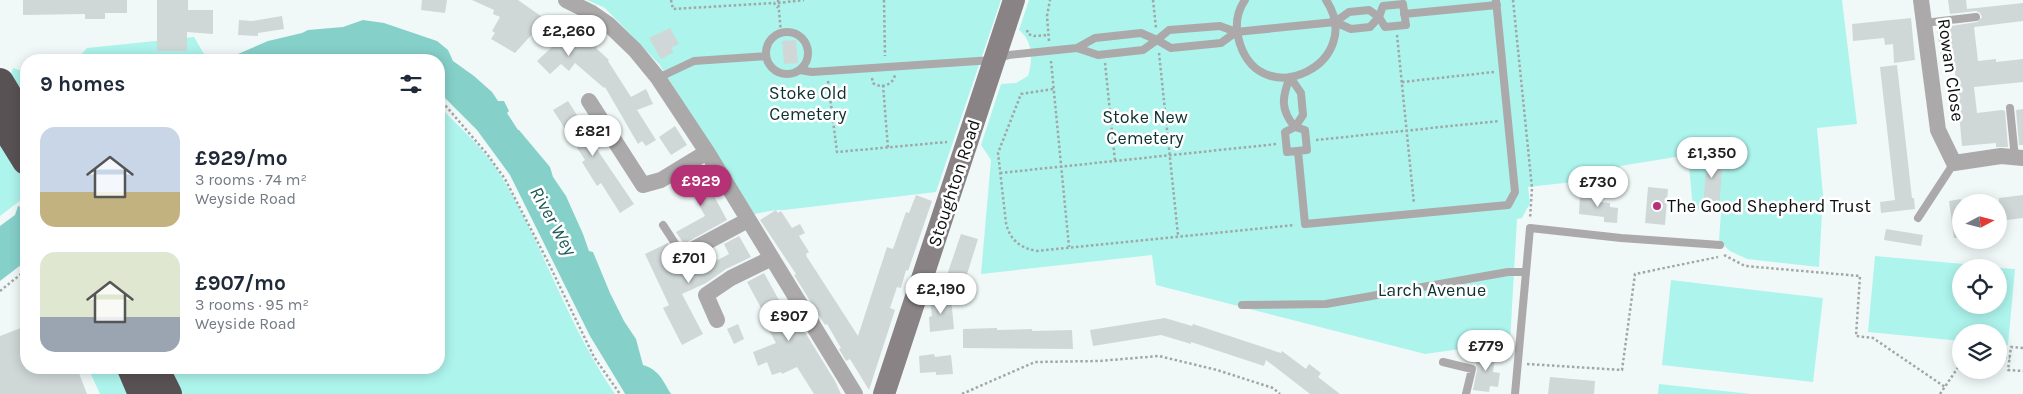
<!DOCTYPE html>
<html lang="en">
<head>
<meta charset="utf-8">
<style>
	body { margin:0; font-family:Karla,sans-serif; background:#f2f2f3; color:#1f2937; height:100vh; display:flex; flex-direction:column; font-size:19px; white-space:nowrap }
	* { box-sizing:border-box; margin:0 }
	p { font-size:16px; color:#747a83 }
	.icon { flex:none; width:28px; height:28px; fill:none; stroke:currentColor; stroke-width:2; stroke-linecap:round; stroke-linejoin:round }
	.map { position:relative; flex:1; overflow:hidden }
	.panel { position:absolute; left:20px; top:54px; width:425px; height:320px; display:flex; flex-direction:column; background:#fff; border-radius:20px; box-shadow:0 2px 12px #0003 }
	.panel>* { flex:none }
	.needle { width:32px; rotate:83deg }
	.buttons { position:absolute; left:1952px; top:194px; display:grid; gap:10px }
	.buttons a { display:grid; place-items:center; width:55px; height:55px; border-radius:50%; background:#fff; box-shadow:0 2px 12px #0003; font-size:25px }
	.price { position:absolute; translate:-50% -42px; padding:0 11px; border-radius:18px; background:#fff; color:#222; font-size:16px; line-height:32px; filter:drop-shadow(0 1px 2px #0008) }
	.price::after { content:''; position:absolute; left:50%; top:30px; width:15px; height:11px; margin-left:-8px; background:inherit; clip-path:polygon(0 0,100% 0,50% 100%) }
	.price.selected { background:#b63277; color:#fff }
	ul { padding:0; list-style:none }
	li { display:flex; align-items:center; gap:15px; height:125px; padding:0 20px }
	li span { display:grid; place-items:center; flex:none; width:140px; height:100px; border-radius:15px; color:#555 }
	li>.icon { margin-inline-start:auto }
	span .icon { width:60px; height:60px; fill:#fffc; stroke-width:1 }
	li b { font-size:21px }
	h2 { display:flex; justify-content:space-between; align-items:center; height:60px; padding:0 20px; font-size:21px }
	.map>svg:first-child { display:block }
</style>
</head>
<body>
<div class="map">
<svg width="2023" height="394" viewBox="0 0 2023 394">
	<rect width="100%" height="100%" fill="#f0f9f8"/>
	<!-- green -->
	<path fill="#adf4ed" d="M587 0H1001L936 192 784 210H776L754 214 659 64 605 8Z
		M1029 0H1842L1857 124 1817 128 1823 195 1819 267 1747 259 1730 251 1719 241 1721 212 1693 209 1688 155 1620 166 1618 177 1528 187 1530 203 1522 218 1517 219 1510 342 1425 354 1156 285 1152 255 981 274 991 160 981 145 1001 84 1016 83 1028 76C1033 60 1033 41 1019 30Z
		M194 37 207 59 206 60H76L87 48Z
		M13 68 26 72V196L0 216V105Z
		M439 106C461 129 488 152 504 181 545 250 569 328 615 394H181L169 368H439Z
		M1875 256 1997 267 1961 268V305H1999V268L2015 269 2008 345 1999 344V332H1961V341L1868 332Z
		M1671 280 1823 298 1813 382 1662 365Z
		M88 368H123L133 394H100Z
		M1659 384 1751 394H1658Z"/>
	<!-- water -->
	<path fill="#86d0ca" d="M363 20 384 23 437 41 448 50 453 61 474 76 492 92 498 101H504L509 111 507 113 518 130H519L550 167 553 177 566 196 583 234 589 251 593 252 610 293 624 321 636 339 643 365C659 370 662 379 671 394H625L624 392 590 336 510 175 477 130 439 92V60H224L268 41 302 33 308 30 343 27Z
		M23 201 26 203V261L0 281V226L15 215 18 206 21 207Z"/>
	<!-- building -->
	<path fill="#cfd8d7" d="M23 0H127V13H105V19H85V14L23 15Z
		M157 0H188V10H213V34L187 32V51H157Z
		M422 0H447L445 13 421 10Z
		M472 0H518L545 19 548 15 575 34 579 30 597 46 596 48 609 60 608 61 631 97 646 89 653 104 637 110 656 140 646 146 642 141 638 144 605 87 604 88 575 63 569 71 561 64 550 74 537 61 553 46 534 32 515 53 491 39 495 33 492 31 500 17 493 14 494 10Z
		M1948 0H1966L1967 9 2023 3V21L1974 27 1978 61 1996 59V62L2023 59V82L1974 87 1977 113 2002 110 2005 111 2008 147H1996V143L1962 146 1954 60 1942 62 1937 31 1951 29V26L1977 22 1982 17 1980 13 1976 11 1950 14Z
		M282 16 284 29 258 33V36L238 35 239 20 252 21Z
		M1911 18 1915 60 1894 63 1893 44 1885 45 1884 38 1853 41 1852 24Z
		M670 28 679 44 671 48 674 52 661 59 649 38Z
		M796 40 798 63 784 64 782 41Z
		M1897 65 1912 198H1914L1915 209 1881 213 1880 202 1895 200 1880 67Z
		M568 101 594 142H592L634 204 620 213 601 183 597 186 582 162 585 160 553 110Z
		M2023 109V145H2019L2016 110Z
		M675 126 687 145 671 155 659 137Z
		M1704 150 1720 151V157H1723L1719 209 1703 208 1706 169H1702Z
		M700 168 716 195 714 196 727 220 684 244 676 232 705 216 691 191 687 193 679 181Z
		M1648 187 1668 189 1665 225 1645 223Z
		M1580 194 1602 195 1601 202 1610 203V207L1618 208 1617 223 1604 222V217L1579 214Z
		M916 195 932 201 908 271 906 270 901 288 897 287 890 308 895 310 869 390 850 359 846 361 839 349 841 348 827 324 825 325 794 275 796 274 760 220 776 210 778 213 781 211 792 228 800 224 805 233 799 236 809 252 806 254 807 257 858 336 887 247 893 249 906 212 909 213Z
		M2023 195V218L1999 221V198Z
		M1961 199V238H1954L1949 201Z
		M1886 229 1923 235 1921 246 1884 240Z
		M961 234 978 239 964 284 946 278Z
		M739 236 751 257 726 269 706 283 682 294 703 334 682 345 663 308 669 305 645 254 668 243 685 277 695 274 697 271 729 254 724 244Z
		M764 273 780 302 785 300 793 317 795 316 835 381 841 394H814L797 367 782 374 781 372 772 375 767 362 758 366 753 352 776 343 765 323 768 321 747 282Z
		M951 297 954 329 930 332 929 317 932 316 930 299Z
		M1165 318 1192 326 1193 324 1281 353 1282 351 1306 369 1309 364 1321 373 1318 377 1340 394H1310L1266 360 1264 366 1191 342V344L1161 335 1093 346 1090 330Z
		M738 324 744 339 734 344 727 329Z
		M26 326V368H77L87 394H0V336Z
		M997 328V330L1032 329V331L1072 330 1073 349 963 348V329Z
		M1478 350 1496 353 1493 372 1500 373 1498 387 1490 386 1489 392 1473 390 1477 370 1476 365Z
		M934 354 935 357 951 355 953 374 936 375V372L920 373 919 356Z
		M1550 377 1595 381 1594 394H1548Z"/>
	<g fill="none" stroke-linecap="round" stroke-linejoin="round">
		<!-- path -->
		<path stroke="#a0a7a6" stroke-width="2.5" stroke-dasharray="2.5 2.5" stroke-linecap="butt" d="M671 0 673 9 774 3 778 8
			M778 0 781 33
			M884 0 885 56
			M1153 0 1156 28
			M1513 0 1532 188 1530 219
			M778 3 804 0
			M1027 30 1028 34 1034 36 1048 35
			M1397 35 1414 204
			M1049 41 1047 16 1050 0
			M1159 53 1178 235
			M1051 61 1069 247
			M1105 63 1115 161
			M872 78 873 83C881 89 893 85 895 75
			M828 81 837 152 947 142
			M1402 82 1494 72
			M883 85 888 148
			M1053 89 1021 94 998 153 1006 223C1010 240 1020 248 1037 251L1295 225
			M439 98 487 154 505 179 548 262 594 357 620 394
			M1316 140 1499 121
			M1000 173 1277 144
			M1724 255 1745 266 1860 276 1856 336 1873 338 1945 387
			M0 291 26 270
			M2023 348 2011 347 2008 370 2023 371
			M1999 357 2010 358
			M1527 364 1622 370 1635 274 1718 257
			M962 394 1035 362 1099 361 1159 356 1217 370 1273 388 1280 394
			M1940 394 1961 363"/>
		<!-- lane -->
		<path stroke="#aca9aa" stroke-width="8" d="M1245 0C1236 13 1235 29 1240 44 1263 114 1367 62 1326 0
			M1403 4 1406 25 1385 27 1379 17 1383 6Z
			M1404 14 1497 5
			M1924 23 1976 17
			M766 53a21 21 0 1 1 42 0a21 21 0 1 1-42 0Z
			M1077 48 1095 38 1141 33 1157 40 1169 30 1220 26 1236 32 1335 22 1351 29 1370 27 1379 17 1369 10 1349 12 1335 22
			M800 70 812 72 993 60 1009 55 1077 48 1098 55 1143 50 1157 40 1171 48 1221 43 1236 32
			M1290 77 1301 93 1303 115 1295 127C1280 110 1282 97 1290 77Z
			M658 78 694 61 766 56
			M2010 108 2015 158
			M1295 127 1305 130 1307 150 1287 152 1285 132Z
			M1298 151 1305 224 1508 205 1515 192 1496 0
			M1918 218 1954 163
			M663 225 678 248 690 251 692 269
			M1242 305 1326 304 1508 272H1526
			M1443 362 1472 369 1466 394
			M1515 394 1530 228 1621 238 1720 245"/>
		<!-- street -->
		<path stroke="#aca9aa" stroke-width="16" d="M566 0 592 13 608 24 635 50 658 78 707 152 855 394
			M1921 0 1938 130 1954 163 2001 156 2023 158
			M589 101 643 185 661 180 707 152
			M690 251 748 220
			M717 320 706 295 731 278 772 258"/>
		<!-- secondary -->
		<path stroke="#898385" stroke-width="22" d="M884 394 1014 0"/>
		<!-- highway -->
		<path stroke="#595255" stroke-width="28" d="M0 82 26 125
			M0 119 26 161
			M131 368 142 394
			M155 368 168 394"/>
	</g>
	<!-- markers -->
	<circle fill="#b63277" stroke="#fff" stroke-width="2" cx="1657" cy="206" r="5"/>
	<g text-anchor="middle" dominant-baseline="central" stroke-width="5" stroke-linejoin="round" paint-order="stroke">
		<!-- street labels -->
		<g font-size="18" fill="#0d100f" stroke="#fff">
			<text transform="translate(1951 70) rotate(82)">Rowan Close</text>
			<text transform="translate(954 183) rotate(-72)">Stoughton Road</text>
		</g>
		<!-- park labels -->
		<g font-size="18" fill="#0d3230" stroke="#fff">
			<text x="808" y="93">Stoke Old<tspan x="808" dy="21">Cemetery</tspan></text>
			<text x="1145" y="117">Stoke New<tspan x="1145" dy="21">Cemetery</tspan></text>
			<text x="1432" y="290">Larch Avenue</text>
		</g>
		<!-- poi labels -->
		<g font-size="18" fill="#0d100f" stroke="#fff" text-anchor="start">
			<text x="1667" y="206">The Good Shepherd Trust</text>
		</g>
		<!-- water labels -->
		<g font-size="19" font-style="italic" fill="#1d5c58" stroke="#fff">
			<text transform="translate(553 221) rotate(61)">River Wey</text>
		</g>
	</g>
</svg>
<div class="buttons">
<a><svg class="needle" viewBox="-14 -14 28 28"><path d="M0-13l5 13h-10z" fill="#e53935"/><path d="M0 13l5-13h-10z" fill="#747a83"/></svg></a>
<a><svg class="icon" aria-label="locate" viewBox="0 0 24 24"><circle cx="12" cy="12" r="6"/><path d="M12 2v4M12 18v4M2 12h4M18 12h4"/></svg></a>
<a><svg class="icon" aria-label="layers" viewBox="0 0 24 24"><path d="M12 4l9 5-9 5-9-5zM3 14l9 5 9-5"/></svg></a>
</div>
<b class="price" style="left:569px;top:57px">£2,260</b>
<b class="price" style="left:593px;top:157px">£821</b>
<b class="price" style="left:1712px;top:179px">£1,350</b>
<b class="price selected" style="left:701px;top:207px">£929</b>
<b class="price" style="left:1598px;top:208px">£730</b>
<b class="price" style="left:689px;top:284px">£701</b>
<b class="price" style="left:941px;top:315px">£2,190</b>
<b class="price" style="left:789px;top:342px">£907</b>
<b class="price" style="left:1486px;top:372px">£779</b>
<section class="panel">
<h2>9 homes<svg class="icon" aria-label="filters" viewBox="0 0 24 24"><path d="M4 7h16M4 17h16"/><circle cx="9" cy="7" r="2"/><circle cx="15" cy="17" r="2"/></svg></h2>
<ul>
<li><span style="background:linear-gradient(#c9d6e8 65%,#c2b280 0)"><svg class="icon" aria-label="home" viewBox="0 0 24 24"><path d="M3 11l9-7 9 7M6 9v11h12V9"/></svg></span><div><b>£929/mo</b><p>3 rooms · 74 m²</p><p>Weyside Road</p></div></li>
<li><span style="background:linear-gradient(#dfe7d0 65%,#9aa5b1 0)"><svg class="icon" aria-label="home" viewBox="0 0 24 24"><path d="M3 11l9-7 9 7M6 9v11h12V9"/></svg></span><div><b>£907/mo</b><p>3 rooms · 95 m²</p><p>Weyside Road</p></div></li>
</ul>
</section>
</div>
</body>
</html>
